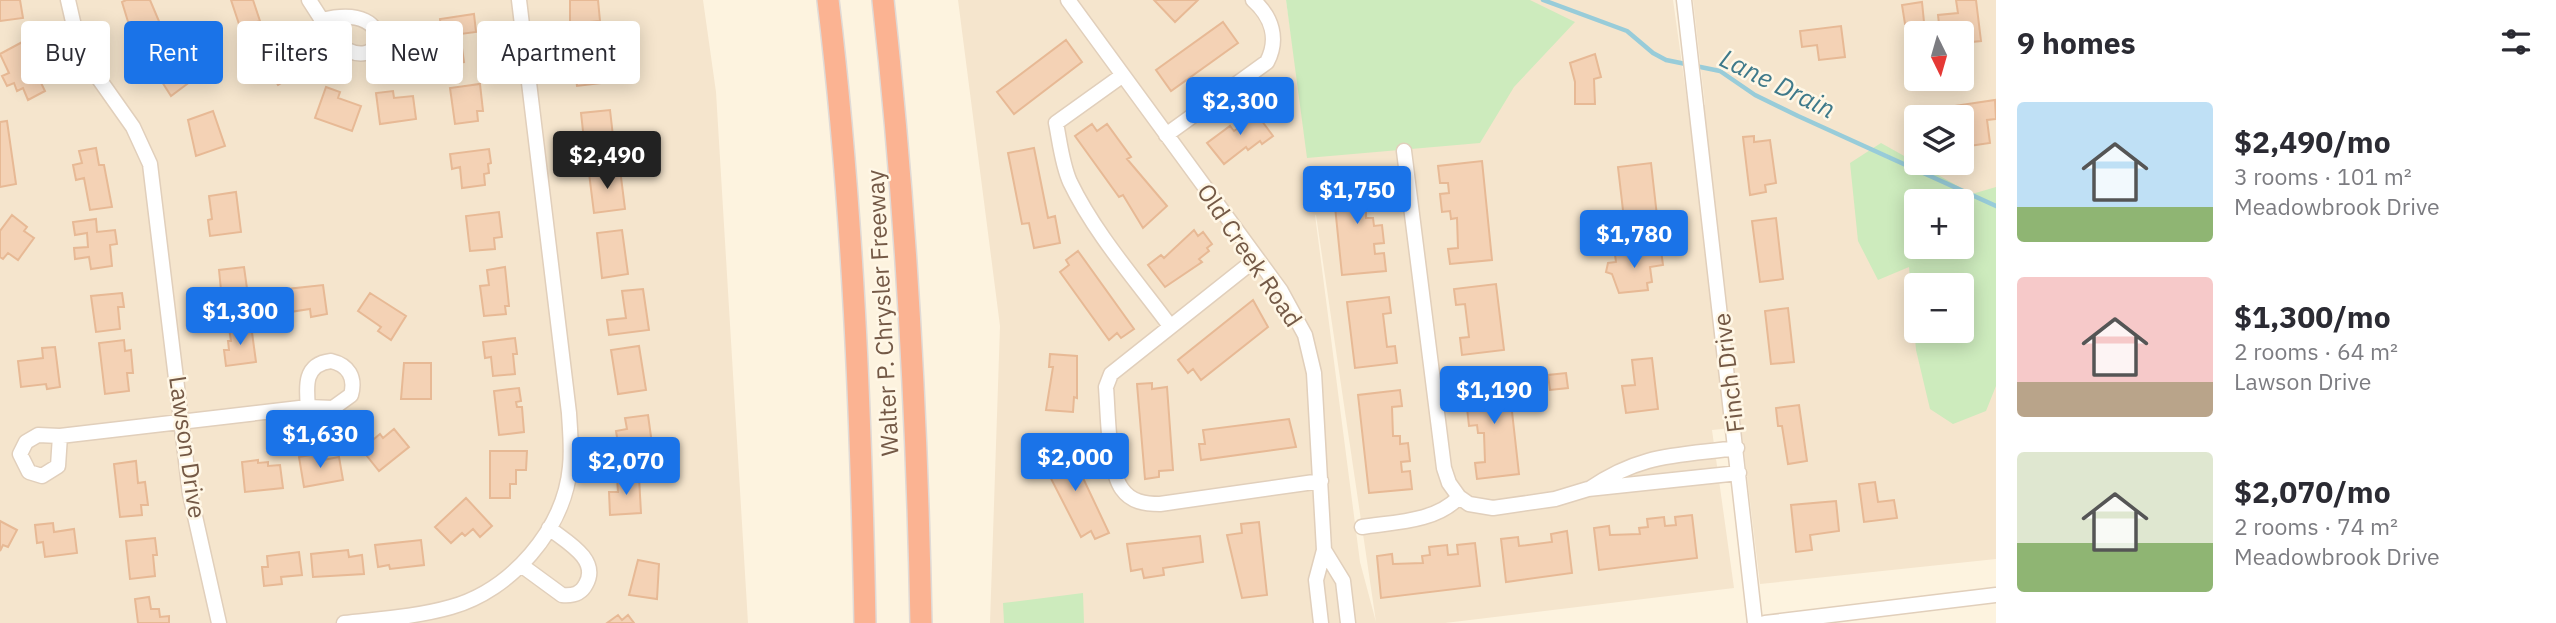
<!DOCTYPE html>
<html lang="en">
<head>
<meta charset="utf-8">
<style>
	body { margin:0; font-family:"IBM Plex Sans",sans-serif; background:#f2f2f3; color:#2b2b33; height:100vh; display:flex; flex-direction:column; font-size:26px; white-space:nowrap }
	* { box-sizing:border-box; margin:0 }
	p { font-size:23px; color:#7c7c81 }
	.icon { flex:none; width:38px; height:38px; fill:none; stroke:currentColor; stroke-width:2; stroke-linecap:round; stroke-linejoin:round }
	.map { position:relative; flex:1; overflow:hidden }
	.sheet { display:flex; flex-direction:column; background:#fff; width:560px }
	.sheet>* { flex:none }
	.guide { position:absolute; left:21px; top:21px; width:665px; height:63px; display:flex; gap:14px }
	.needle { width:46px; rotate:175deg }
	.buttons { position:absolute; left:1904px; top:21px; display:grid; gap:14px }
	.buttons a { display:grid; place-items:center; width:70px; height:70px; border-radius:7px; background:#fff; box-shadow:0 4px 18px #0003; font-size:35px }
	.price { position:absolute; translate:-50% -60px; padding:0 16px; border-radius:7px; background:#1a73e8; color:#fff; font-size:23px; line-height:46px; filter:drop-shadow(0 2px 4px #0008) }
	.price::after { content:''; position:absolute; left:50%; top:42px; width:21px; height:16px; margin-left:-10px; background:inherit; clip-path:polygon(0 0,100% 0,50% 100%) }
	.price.selected { background:#222; color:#fff }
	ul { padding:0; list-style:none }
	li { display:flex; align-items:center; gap:21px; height:175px; padding:0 21px }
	li span { display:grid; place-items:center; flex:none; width:196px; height:140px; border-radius:7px; color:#555 }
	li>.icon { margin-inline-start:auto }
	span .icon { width:84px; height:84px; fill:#fffc; stroke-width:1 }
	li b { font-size:30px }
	h2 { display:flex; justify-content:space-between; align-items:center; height:84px; padding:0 21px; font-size:30px }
	.chip { padding:0 24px; border-radius:7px; background:#fff; box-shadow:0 4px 18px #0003; font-size:24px; line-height:63px }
	.chip.selected { background:#1a73e8; color:#fff }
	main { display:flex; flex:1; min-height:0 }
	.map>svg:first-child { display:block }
</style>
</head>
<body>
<main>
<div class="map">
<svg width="1996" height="623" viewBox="0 0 1996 623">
	<rect width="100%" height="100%" fill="#fdf3df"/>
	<!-- residential -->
	<path fill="#f5e5cd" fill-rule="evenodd" d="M0 0H703L716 92 748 623H0Z
		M958 0H1286L1294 54 1287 0H1673L1688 107 1705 105 1693 0H1996V559L1760 584 1741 427 1712 430 1734 588 1445 623H990L1000 326ZM1916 33H1962V79H1916ZM1916 117H1962V163H1916ZM1916 201H1962V247H1916ZM1315 215H1316L1376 622 1360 562ZM1916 285H1962V331H1916Z"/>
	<!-- green -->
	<path fill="#cdebbd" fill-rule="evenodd" d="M1286 0H1530L1575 22 1514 87 1480 143 1307 158Z
		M1881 143 1972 194 1996 187V386L1986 411 1953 424 1930 409 1916 350 1909 267 1878 280 1858 241 1850 163ZM1916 201H1962V247H1916ZM1916 285H1962V331H1916Z
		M1083 593 1084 623H1004L1003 603Z"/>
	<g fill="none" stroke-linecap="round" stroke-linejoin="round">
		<!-- stream -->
		<path stroke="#98ccd9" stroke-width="4.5" d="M1543 0 1627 31 1653 53 1666 60 1720 71 1755 95 1798 116 1996 206"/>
	</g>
	<!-- building -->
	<path fill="#f4d2b5" stroke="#e7b995" stroke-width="2" d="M0 0H20L23 18 0 21Z
		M126 0H150L161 26 133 38 122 2Z
		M231 0H253L260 21 240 27Z
		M570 0H598L600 21 570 24Z
		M1154 0H1198L1175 22Z
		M1956 0H1976L1981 41 1962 43V33H1940L1938 15 1958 13Z
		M1922 2 1924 22 1905 24 1902 5Z
		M474 14 476 32 460 34 464 62 445 64 440 19Z
		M1223 22 1238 43 1171 91 1156 70Z
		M1841 26 1845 57 1819 60 1817 45 1802 47 1800 31Z
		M26 40 32 54 28 56 45 91 28 100 23 88 17 91 14 83 7 86 2 76 9 73 0 54Z
		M1066 40 1082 62 1014 114 997 92Z
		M284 41 298 73 278 85 260 56Z
		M172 47 185 64 193 58 200 68 192 74 195 78 171 96 150 63Z
		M603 47 606 67 617 66 619 81 577 86 573 50Z
		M1595 54 1601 77 1594 79 1595 104H1575V82L1570 63Z
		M480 84 483 111H477L478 121 455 124 450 88Z
		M326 87 340 92 338 98 361 106 352 131 315 118Z
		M393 91 394 98 413 96 416 119 380 124 376 93Z
		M1995 100 1996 119 1987 120 1990 143 1962 147V117H1955L1954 106Z
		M1253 109 1273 136 1262 144 1260 141 1248 150 1246 147 1224 164 1207 143 1230 126 1234 131 1244 124 1240 119Z
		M610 110 614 145 585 149 581 113Z
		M213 111 225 146 196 156 188 120Z
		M7 121 16 184 0 187V122Z
		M1092 124 1097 131 1107 124 1131 157 1127 159 1167 206 1143 228 1123 195 1119 197 1075 136Z
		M1754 136V142L1770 140 1776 183 1765 185 1766 192 1750 195 1743 137Z
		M96 148 99 165H104L112 207 90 210 84 178 76 180 73 165 82 163 79 151Z
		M1034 148 1048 218 1055 216 1060 243 1034 248 1029 223 1022 224 1008 153Z
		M489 149 491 163 488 164 489 173 484 174 485 185 462 188 460 167 452 169 450 154Z
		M1482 161 1492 260 1450 264 1448 249 1458 248 1457 218 1451 219 1450 211 1442 212 1440 194 1449 193 1448 183H1440L1438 166Z
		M1651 163 1657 216 1624 219 1618 167Z
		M620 169 625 209 594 213 589 173Z
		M1374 172 1375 188 1366 189V218H1373L1374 226 1382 225 1384 243 1374 244 1375 254 1384 253 1386 271 1342 275 1332 177Z
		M236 192 241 232 210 236 208 220 212 219 209 196Z
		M499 212 502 237 494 238 495 249 470 251 466 216Z
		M12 215 27 227 24 231 34 238 18 260 8 253 3 259 0 257V231Z
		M1776 218 1783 279 1760 282 1752 221Z
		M96 219 97 232 115 230 117 244 110 245 112 266 91 269 89 257 75 259 74 248 88 247 87 233 75 235 73 222Z
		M622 230 628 274 602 278 597 233Z
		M1194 230 1198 236 1203 232 1212 244 1207 248 1209 251 1199 259 1202 262 1165 287 1148 265 1161 255 1164 258Z
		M1661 250 1663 265 1650 267 1652 282 1647 283 1648 290 1619 293 1612 274 1606 272 1608 263 1616 262 1615 255Z
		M1078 251 1134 329 1121 338 1117 333 1109 340 1060 272 1069 265 1066 260Z
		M244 267 249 303 218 307 216 291 221 290 219 270Z
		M505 267 509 306H505L506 314 484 316 480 286 489 285 487 270Z
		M1496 284 1504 350 1462 355 1460 338 1469 337 1465 304 1456 305 1454 289Z
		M323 285 327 314 311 317 310 309 290 312 287 289Z
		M643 289 649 330 609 335 607 320 626 318 622 291Z
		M122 293 124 307H118L120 329 96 332 91 296Z
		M370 293 406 316 391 340 378 331 381 327 358 311Z
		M1389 297 1391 313 1383 314 1387 347 1395 346 1397 363 1355 368 1347 302Z
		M1253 300 1268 327 1201 380 1193 369 1188 373 1178 360Z
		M1788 308 1794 362 1771 364 1765 311Z
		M251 325 256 362 226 366 224 350H229L228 341H231L229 328Z
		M515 338 517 354H513L515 374 493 376 491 357 485 358 483 342Z
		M124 340 125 351 131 350 133 373H127L129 391 105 394 99 343Z
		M639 346 646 390 618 394 611 350Z
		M55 347 60 387 47 389 46 384 21 387 18 361 43 358 42 348Z
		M1050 354 1077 356V398L1074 397 1073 412 1046 410 1053 367H1049Z
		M1652 358 1658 409 1626 413 1622 386 1635 385 1632 360Z
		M404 363H431V399H401Z
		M1566 373 1568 388 1550 390 1548 375Z
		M1508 376 1519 474 1477 479 1475 463 1485 462 1484 433H1478L1477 425 1469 426 1467 408 1476 407 1475 397 1467 398 1465 380Z
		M1152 383V389L1167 387 1173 470 1159 471V477L1145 479 1137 384Z
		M519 388 521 401 516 402 517 407H522L524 432 499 435 494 391Z
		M1400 390 1402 406 1392 407 1393 436H1400V444L1408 443 1410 461 1401 462 1402 472 1410 471 1412 489 1369 493 1358 395Z
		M1799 405 1807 461 1788 464 1782 426H1778L1776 408Z
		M648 415 653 451 620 456 616 431 627 429 625 418Z
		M1289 419 1296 447 1201 460 1199 444H1205L1203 430Z
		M394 429 409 447 379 471 359 446 371 437 374 439 380 434 383 438Z
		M1066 442 1109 533 1095 539 1091 531 1081 537 1043 463 1055 457 1052 449Z
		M490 451H527L526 470H516V484H510V498H490Z
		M316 454 318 461 339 457 343 480 304 487 299 457Z
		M258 460V463L268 462V466L280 465 283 488 245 492 242 462Z
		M136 461 138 483 145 482 148 505H141L142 515 120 517 114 464Z
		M639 477 641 513 610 515 609 492H618L617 478Z
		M1875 482 1878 502 1894 500 1897 518 1864 522 1859 484Z
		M466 498 492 526 480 537 473 529 465 536 462 533 451 543 435 527Z
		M1836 501 1839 531 1810 535 1812 550 1796 552 1791 505Z
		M1692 515 1697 558 1599 570 1594 528 1609 526 1610 535 1640 534 1639 528 1648 527 1647 519 1664 517 1665 526 1676 525 1675 517Z
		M0 521 17 530 8 547 3 545 0 551Z
		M1259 522 1267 595 1242 598 1227 535 1242 533 1241 524Z
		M53 523 54 532 74 529 77 553 45 557 43 542 37 543 35 525Z
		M1567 531 1572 573 1506 582 1501 539 1518 537 1519 546 1552 542 1551 534Z
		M1200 536 1203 562 1163 568 1164 575 1144 578 1142 569 1131 571 1127 544Z
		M155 538 157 555H153L155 576 130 579 126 541Z
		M421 540 424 565 390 569 389 565 378 567 375 545Z
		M1475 543 1480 586 1381 598 1377 556 1392 554 1393 564 1423 563 1422 556 1430 555 1429 547 1447 545 1448 555 1458 554 1457 545Z
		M348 550 349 557 362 555 364 574 313 577 311 554Z
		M299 552 302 575 281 577 282 584 264 586 262 567H268L267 556Z
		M638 560 659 564 657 599 629 595Z
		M149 597 151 609H159L160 617 169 616V623H138L135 599Z
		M618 615 622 620 628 615 634 623H607Z"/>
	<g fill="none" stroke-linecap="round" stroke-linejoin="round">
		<!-- minor casing -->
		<g stroke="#e1cfbb" stroke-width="17">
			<path id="minor" d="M68 0 80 52 133 127 150 164 190 494 219 623
				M309 0 336 42C384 83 403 0 322 20
				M1068 0 1281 291 1305 335 1314 373 1324 550 1316 580 1321 623
				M1684 0 1755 623
				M1123 75 1056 123C1060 143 1062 164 1070 182 1095 234 1136 280 1170 326
				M1166 135 1267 62C1279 39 1272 17 1253 0
				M1404 151 1444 468 1449 483 1459 497 1469 504 1493 508 1555 499 1588 489 1739 473
				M1257 258 1111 374 1106 387C1108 411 1108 470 1122 489 1131 502 1145 504 1160 504L1321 481
				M331 361C348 365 356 377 351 395L333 408 308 407C306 386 304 364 331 361Z
				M38 435 60 436 58 466 42 476 29 472 20 454 26 442Z
				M60 436 308 407
				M1589 489C1642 453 1676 456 1737 448
				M1362 527C1394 522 1436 522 1459 497
				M1324 550 1343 581 1348 623
				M521 565 562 595C573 596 581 594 586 584 600 559 565 541 549 528
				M344 623C379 619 416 617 451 607 511 590 564 530 570 467 572 449 570 431 569 413L519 0
				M1765 623 1996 595"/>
		</g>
		<!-- highway casing -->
		<g stroke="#e0dad6" stroke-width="24">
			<path id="highway" d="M828 0C853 207 861 415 865 623
				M883 0C906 207 917 415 921 623"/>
		</g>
		<!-- minor -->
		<use href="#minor" stroke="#fff" stroke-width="14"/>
		<!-- highway -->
		<use href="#highway" stroke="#fbb392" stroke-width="21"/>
	</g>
	<g text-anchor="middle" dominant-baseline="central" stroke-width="5" stroke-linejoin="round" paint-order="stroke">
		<!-- street labels -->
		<g font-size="24" fill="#745946" stroke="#fff7e6">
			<text transform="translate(1250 255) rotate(56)">Old Creek Road</text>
			<text transform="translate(882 313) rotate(-93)">Walter P. Chrysler Freeway</text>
			<text transform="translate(1728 373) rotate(-97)">Finch Drive</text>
			<text transform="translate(188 447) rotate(82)">Lawson Drive</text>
		</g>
		<!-- water labels -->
		<g font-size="26" font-style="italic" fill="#3e798a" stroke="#fff7e6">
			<text transform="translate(1778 83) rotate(26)">Lane Drain</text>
		</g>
	</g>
</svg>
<div class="buttons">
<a><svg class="needle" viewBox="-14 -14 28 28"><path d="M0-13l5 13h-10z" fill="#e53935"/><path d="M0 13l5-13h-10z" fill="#7c7c81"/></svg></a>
<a><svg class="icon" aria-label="layers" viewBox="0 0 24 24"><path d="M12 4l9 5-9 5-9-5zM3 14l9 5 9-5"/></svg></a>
<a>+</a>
<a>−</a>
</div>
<b class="price" style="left:1240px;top:137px">$2,300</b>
<b class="price selected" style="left:607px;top:191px">$2,490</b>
<b class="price" style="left:1357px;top:226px">$1,750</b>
<b class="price" style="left:1634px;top:270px">$1,780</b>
<b class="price" style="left:240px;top:347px">$1,300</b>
<b class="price" style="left:1494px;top:426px">$1,190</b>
<b class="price" style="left:320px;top:470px">$1,630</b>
<b class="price" style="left:1075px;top:493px">$2,000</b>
<b class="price" style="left:626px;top:497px">$2,070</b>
<div class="guide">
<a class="chip">Buy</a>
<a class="chip selected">Rent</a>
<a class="chip">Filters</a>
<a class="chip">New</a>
<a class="chip">Apartment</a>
</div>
</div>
<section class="sheet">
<h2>9 homes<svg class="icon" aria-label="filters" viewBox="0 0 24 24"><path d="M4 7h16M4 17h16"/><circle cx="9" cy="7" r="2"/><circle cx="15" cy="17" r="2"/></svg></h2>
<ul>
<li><span style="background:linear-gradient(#bfe0f5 75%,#8fb573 0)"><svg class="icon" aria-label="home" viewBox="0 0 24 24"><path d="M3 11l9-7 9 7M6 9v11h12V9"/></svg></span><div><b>$2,490/mo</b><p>3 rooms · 101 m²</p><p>Meadowbrook Drive</p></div></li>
<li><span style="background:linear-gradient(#f6c9c9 75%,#b9a48a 0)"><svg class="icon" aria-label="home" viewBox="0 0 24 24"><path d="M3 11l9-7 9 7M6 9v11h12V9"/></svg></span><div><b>$1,300/mo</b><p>2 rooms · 64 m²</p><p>Lawson Drive</p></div></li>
<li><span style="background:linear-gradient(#dfe7d0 65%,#8fb573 0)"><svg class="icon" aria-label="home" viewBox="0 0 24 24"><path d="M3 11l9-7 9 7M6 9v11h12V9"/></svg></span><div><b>$2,070/mo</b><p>2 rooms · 74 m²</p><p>Meadowbrook Drive</p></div></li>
</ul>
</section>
</main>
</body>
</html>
